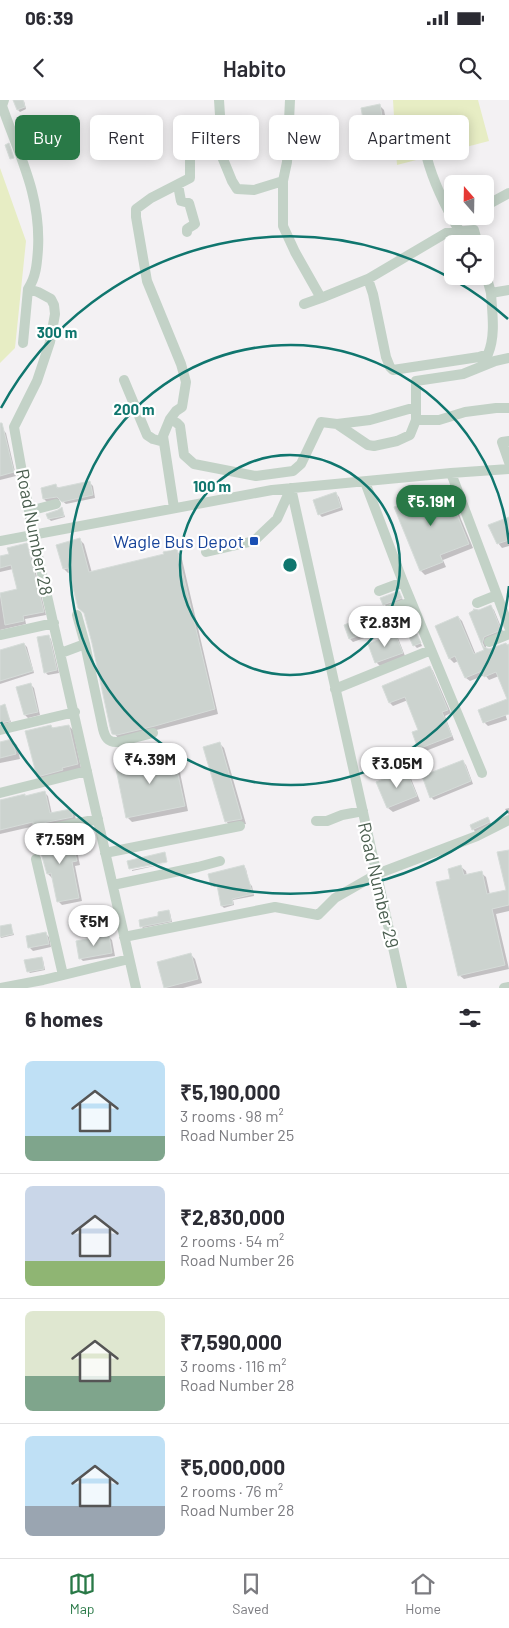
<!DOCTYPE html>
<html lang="en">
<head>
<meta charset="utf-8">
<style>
	body { margin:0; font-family:Barlow,sans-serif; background:#f2f2f3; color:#2b2b33; height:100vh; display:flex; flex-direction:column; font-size:19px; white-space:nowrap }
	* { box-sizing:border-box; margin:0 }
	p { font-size:16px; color:#7c7c81 }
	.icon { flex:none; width:28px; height:28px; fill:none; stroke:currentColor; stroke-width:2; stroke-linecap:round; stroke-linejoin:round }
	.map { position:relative; height:888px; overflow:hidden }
	.side { display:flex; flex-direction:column; background:#fff; flex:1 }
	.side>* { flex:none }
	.banner { position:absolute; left:15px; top:15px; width:480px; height:45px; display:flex; gap:10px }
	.needle { width:32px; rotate:340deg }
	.controls { position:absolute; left:444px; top:75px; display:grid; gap:10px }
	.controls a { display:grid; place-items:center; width:50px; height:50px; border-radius:8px; background:#fff; box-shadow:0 2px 12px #0003; font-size:25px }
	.price { position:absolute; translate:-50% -42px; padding:0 11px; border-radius:18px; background:#fff; color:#222; font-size:16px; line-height:32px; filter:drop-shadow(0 1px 2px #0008) }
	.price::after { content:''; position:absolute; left:50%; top:30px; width:15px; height:11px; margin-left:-8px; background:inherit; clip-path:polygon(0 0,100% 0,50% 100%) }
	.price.selected { background:#297947; color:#fff }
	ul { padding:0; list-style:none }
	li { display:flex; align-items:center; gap:15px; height:125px; padding:0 25px }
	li+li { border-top:1px solid #e1e1e2 }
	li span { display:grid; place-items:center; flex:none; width:140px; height:100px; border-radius:8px; color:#555 }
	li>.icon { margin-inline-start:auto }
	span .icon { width:60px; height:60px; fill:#fffc; stroke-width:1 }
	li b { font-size:21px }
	h2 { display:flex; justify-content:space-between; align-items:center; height:60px; padding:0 25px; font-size:21px }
	.tag { padding:0 18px; border-radius:8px; background:#fff; box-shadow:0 2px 12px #0003; font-size:18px; line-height:45px }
	.tag.selected { background:#297947; color:#fff }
	.status { display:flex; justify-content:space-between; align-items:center; height:35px; padding:0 25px; background:#fff; direction:ltr }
	.status svg { height:14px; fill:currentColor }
	header { display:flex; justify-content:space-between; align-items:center; height:65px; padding:0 25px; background:#fff; font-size:22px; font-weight:600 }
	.menu { display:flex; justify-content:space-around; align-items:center; height:70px; border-top:1px solid #e1e1e2; background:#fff; font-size:14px; color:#7c7c81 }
	.menu a { display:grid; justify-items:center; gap:2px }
	.menu .selected { color:#297947 }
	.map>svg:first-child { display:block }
</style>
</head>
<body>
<div class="status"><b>06:39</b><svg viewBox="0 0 49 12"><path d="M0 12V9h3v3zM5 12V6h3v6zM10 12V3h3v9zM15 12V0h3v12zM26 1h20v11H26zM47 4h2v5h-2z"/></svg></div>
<header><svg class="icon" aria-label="back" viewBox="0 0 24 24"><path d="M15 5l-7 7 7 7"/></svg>Habito<svg class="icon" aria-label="search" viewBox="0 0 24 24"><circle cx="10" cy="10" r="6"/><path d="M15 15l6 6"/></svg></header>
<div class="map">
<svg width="509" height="888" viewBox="0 0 509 888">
	<rect width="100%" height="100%" fill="#f3f1f3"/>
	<!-- green -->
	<path fill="#e7edc4" d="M393 0H478L489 41 397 65Z
		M0 68 26 141 15 248 0 263Z"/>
	<!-- shadow -->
	<path fill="#0003" d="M19 0 24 1 26 9 20 12 18 10Z
		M380 6 384 10 386 20 369 23 364 19Z
		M3 330 6 333 16 376 0 380V331Z
		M90 383 93 386 95 398 66 404 61 400 47 402 44 399 56 386 59 388Z
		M447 390 451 395 473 448 443 460 446 467 425 475 421 471 396 408Z
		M335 393 339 397 343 410 322 417 319 414Z
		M62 409 65 417 51 421 49 419Z
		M509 418V446L502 448 498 443Z
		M80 440 84 444 92 473 165 455 176 451 181 455 218 614 122 639 118 638 114 633 85 513 71 472 68 473 64 469Z
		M27 444 30 448 46 515 25 519 26 524 0 530V494L19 490 13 469 0 472V457L10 455Z
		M400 494 403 500 386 506 384 504Z
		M490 506 494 510 504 534 486 545V549L488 550 509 546V612L505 613 507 620 488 626 484 622 508 600 499 576 489 580 485 575 470 581 466 578 458 561 454 563 450 559 458 517 462 521 476 555 486 551 471 513Z
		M407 512 409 515 422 546 417 548 414 545 406 525 402 526 399 522 396 524 393 521Z
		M362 520 365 523 370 536 353 542 350 539 345 525Z
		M395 535 398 538 405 556 380 566 376 562Z
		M48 536 51 539 59 573 48 575 45 572Z
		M24 544 27 547 34 573 0 584V551Z
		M430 567 433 571 451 613 445 616 454 640 423 652 419 648 420 631 408 600 393 606 390 603Z
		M30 584 34 588 40 615 28 618 25 615Z
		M4 606 11 622 1 625 0 607Z
		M51 626 54 629 69 626 73 630 81 668 42 680 38 676Z
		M12 640 17 645 20 659 0 663V643Z
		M220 644 224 648 246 724 230 726 226 721Z
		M173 653 177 658 188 711 132 722 128 718 116 665Z
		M462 661 466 665 473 684 434 700 431 697Z
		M405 671 410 676 420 701 393 712 388 708 378 683Z
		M45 693 48 696 52 714 71 711 75 714 76 721 38 728 35 726 0 734V700Z
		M509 708V715L505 709Z
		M488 718 491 724 475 732 474 730 472 725Z
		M70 733 74 737 80 765 75 766 82 801 62 805 58 801 53 777 52 778 48 774Z
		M509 751V811L496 814 509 869 464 879 459 875 451 780 461 767 466 771 467 776 481 773 486 777 490 795 508 791Z
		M168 763 132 771V770Z
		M244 767 246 769 249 783 252 786 254 796 233 800 234 805 224 808 222 806 218 786 214 787 212 785Z
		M168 811 170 813 172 822 143 828 141 826Z
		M10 825 14 835 1 838 0 827Z
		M46 834 49 837 51 847 33 851 29 847Z
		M109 837 112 840 115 856 83 861 80 858Z
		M191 855 195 859 202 883 183 888H166L165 887Z
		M41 858 43 860 45 870 30 873 28 871Z"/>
	<!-- building -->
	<path fill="#ccd3cf" stroke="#d6dcd9" d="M13 0H23L25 7 17 10Z
		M380 4 382 16 363 19 361 8Z
		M9 43 14 58 10 59 5 45Z
		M0 323H2L14 372 0 376Z
		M90 381 93 395 62 402 57 397 43 399 41 388 56 384 57 388Z
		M447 389 469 444 440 455 443 462 420 471 394 407 423 396 421 391Z
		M336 392 341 407 318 415 313 400Z
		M62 407 64 416 48 419 46 414 58 410Z
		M509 417V440L497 444 488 425Z
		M80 438 89 472 164 454 163 452 177 449 215 609 155 626 117 635 112 634 110 627 92 543 84 513 78 508 68 468 63 469 56 445Z
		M27 443 44 512 23 516 24 521 5 525 0 493 17 489 11 465 0 468V456L9 454 7 448Z
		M399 491 402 498 383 505 380 498Z
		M491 505 501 530 484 537 482 544 484 547 489 549 506 543 507 545 509 544V614L483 623 478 610 507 599 496 572 484 577 482 571 465 578 455 556 449 559 435 526 458 516 474 554 484 550 469 513 474 510 473 509 479 510Z
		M407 511 421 543 413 546 403 523 398 525 397 520 392 522 390 517Z
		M362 518 367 533 349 539 344 525Z
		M395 533 403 553 375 563 368 544Z
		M49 535 57 570 44 573 37 537Z
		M24 543 33 571 0 581V550Z
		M430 566 448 610 442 612 452 636 418 649 412 632 418 630 405 597 389 603 382 586Z
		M31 583 38 612 24 615 16 587Z
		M5 604 10 621 0 623V606Z
		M51 625 52 628 69 625 78 664 62 668 63 670 37 677 25 631Z
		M12 639 16 654 0 658V642Z
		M220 642 242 719 225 722 203 647Z
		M173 652 185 706 126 718 115 664Z
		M463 660 471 681 430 698 422 676Z
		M406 670 417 696 387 708 376 682Z
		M45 691 50 713 71 709 73 717 33 725V722L0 730V700L25 694V696Z
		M488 717 490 722 472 730 470 725Z
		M70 732 77 761 72 762 79 798 57 802 51 773 47 774 37 739Z
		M509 750V805L492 809 505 865 458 876 436 782 450 779 448 769 461 765 464 775 482 771 487 794 506 790 497 752Z
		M165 752 167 762 129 769 127 761Z
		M244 765 253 794 232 799 233 804 221 806 217 785 211 786 208 774Z
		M169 810 171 821 140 827 139 820 158 816V812Z
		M11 824 13 834 0 837V826Z
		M46 832 49 844 28 848 26 836Z
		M109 835 112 853 79 859 76 841Z
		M191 853 198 879 164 888 157 862Z
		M42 857 44 869 27 872 24 860Z"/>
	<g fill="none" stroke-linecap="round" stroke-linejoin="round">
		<!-- minor -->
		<path stroke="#c3d2c7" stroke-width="10" d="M4 0 2 6C19 55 41 95 38 149 37 164 36 177 28 189L38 192 51 199 54 205 55 214 50 242 37 281 14 327 33 434 136 888
			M290 0 287 62 283 81V126L295 152 321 198 368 179 446 133 474 130 478 144
			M216 42 220 15 219 0
			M427 58C434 85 446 108 460 132
			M178 85 181 101 189 103 195 124 187 129V132
			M485 106 509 93
			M454 121 464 116
			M485 171 491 193 509 190
			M368 179 373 194 386 257 390 267 393 270 479 257 488 254C496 235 492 212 491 193
			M304 204 321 198
			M23 243 28 189
			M124 280 147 335 153 339 164 342
			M170 319 177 323 180 326 184 355 194 364 256 376 293 371 301 364 321 322 337 324 368 345 374 346 397 341 410 335 416 320V281L463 274 495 261 509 258
			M416 320H439L465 312 496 308H509
			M337 324 370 320 416 307
			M509 341 502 342 509 362
			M451 373 509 527
			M365 382 403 482 482 673
			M291 388 402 888
			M174 408 163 336 170 319 176 311 182 307 186 282 181 264 147 181 136 117V109L151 98 190 78V49L201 44 216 42 232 81 237 89 254 90 283 81
			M29 411 56 404
			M0 441 272 390 451 373 509 369
			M206 452 254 441 277 419 291 388
			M379 491 403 482
			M477 503 497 495
			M389 510 411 502
			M0 535 54 523
			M489 542 509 534
			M85 544 103 629C105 637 108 643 118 642L153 633
			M61 553 85 544 77 515
			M335 589 431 550
			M0 630 75 612
			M0 693 87 671
			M316 721H327L342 715 363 711
			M35 732 98 719
			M105 753 240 726
			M36 759 63 875
			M113 785 198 767 220 761
			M124 837 275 807 318 815 335 798 377 774 477 736 509 720
			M0 888 43 880 129 859
			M504 888 509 887"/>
	</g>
	<!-- distance rings -->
	<g fill="none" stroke="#0f766e" stroke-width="2.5">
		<circle cx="290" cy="465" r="110"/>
		<path d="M509 486A220 220 0 1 1 509 444"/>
		<path d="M508 711A329 329 0 0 1 1 622M1 308A329 329 0 0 1 508 219"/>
	</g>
	<!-- markers -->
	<rect fill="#1a4fb4" stroke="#fff" stroke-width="2" x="249" y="436" width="10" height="10" rx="2.5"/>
	<g text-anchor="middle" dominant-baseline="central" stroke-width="4.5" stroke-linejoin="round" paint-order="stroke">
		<!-- street labels -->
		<g font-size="18" fill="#4a5e4f" stroke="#fff">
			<text transform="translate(35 432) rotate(79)">Road Number 28</text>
			<text transform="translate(379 785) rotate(77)">Road Number 29</text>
		</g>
		<!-- transit labels -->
		<g font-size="18" fill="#164399" stroke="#fff" text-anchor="end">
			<text x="244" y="441">Wagle Bus Depot</text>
		</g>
	</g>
	<circle cx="290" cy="465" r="8" fill="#0f766e" stroke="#fff" stroke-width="2.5"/>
	<g font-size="15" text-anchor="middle" font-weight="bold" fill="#0f766e" stroke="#fff" stroke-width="4.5" stroke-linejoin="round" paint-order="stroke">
		<text x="57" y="238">300 m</text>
		<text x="134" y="315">200 m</text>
		<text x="212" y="392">100 m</text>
	</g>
</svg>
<div class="controls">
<a><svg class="needle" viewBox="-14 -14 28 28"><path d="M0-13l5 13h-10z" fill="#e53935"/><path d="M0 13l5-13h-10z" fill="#7c7c81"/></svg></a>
<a><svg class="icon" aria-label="locate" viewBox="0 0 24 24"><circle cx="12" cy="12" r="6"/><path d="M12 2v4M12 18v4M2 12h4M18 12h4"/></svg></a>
</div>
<b class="price selected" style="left:431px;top:427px">₹5.19M</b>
<b class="price" style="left:385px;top:548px">₹2.83M</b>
<b class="price" style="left:150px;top:685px">₹4.39M</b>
<b class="price" style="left:397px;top:689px">₹3.05M</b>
<b class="price" style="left:60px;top:765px">₹7.59M</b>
<b class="price" style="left:94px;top:847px">₹5M</b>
<div class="banner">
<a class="tag selected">Buy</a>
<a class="tag">Rent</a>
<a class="tag">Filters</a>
<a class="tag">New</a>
<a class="tag">Apartment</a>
</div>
</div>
<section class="side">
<h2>6 homes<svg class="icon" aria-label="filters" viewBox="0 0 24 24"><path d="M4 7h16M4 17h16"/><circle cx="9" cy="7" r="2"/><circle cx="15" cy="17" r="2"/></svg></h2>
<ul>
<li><span style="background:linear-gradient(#bfe0f5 75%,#7fa58c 0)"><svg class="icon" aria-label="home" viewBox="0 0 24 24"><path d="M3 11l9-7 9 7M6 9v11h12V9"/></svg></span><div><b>₹5,190,000</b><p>3 rooms · 98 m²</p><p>Road Number 25</p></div></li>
<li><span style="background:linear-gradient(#c9d6e8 75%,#8fb573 0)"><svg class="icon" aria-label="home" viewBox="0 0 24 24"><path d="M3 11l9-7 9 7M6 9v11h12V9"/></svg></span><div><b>₹2,830,000</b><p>2 rooms · 54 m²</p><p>Road Number 26</p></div></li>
<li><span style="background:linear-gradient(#dfe7d0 65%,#7fa58c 0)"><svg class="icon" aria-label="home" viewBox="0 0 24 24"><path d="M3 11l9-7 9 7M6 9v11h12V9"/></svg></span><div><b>₹7,590,000</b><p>3 rooms · 116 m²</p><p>Road Number 28</p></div></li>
<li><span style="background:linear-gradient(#bfe0f5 70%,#9aa5b1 0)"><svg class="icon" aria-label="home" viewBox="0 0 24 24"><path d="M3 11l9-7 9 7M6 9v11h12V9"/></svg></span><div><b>₹5,000,000</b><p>2 rooms · 76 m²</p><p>Road Number 28</p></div></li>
</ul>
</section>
<nav class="menu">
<a class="selected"><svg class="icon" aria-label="map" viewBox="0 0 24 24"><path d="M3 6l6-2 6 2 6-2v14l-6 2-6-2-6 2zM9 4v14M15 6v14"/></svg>Map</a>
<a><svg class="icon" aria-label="saved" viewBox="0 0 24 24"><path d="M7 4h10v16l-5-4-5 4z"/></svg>Saved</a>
<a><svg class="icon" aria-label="home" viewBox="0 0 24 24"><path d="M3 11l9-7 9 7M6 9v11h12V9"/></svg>Home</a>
</nav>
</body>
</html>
